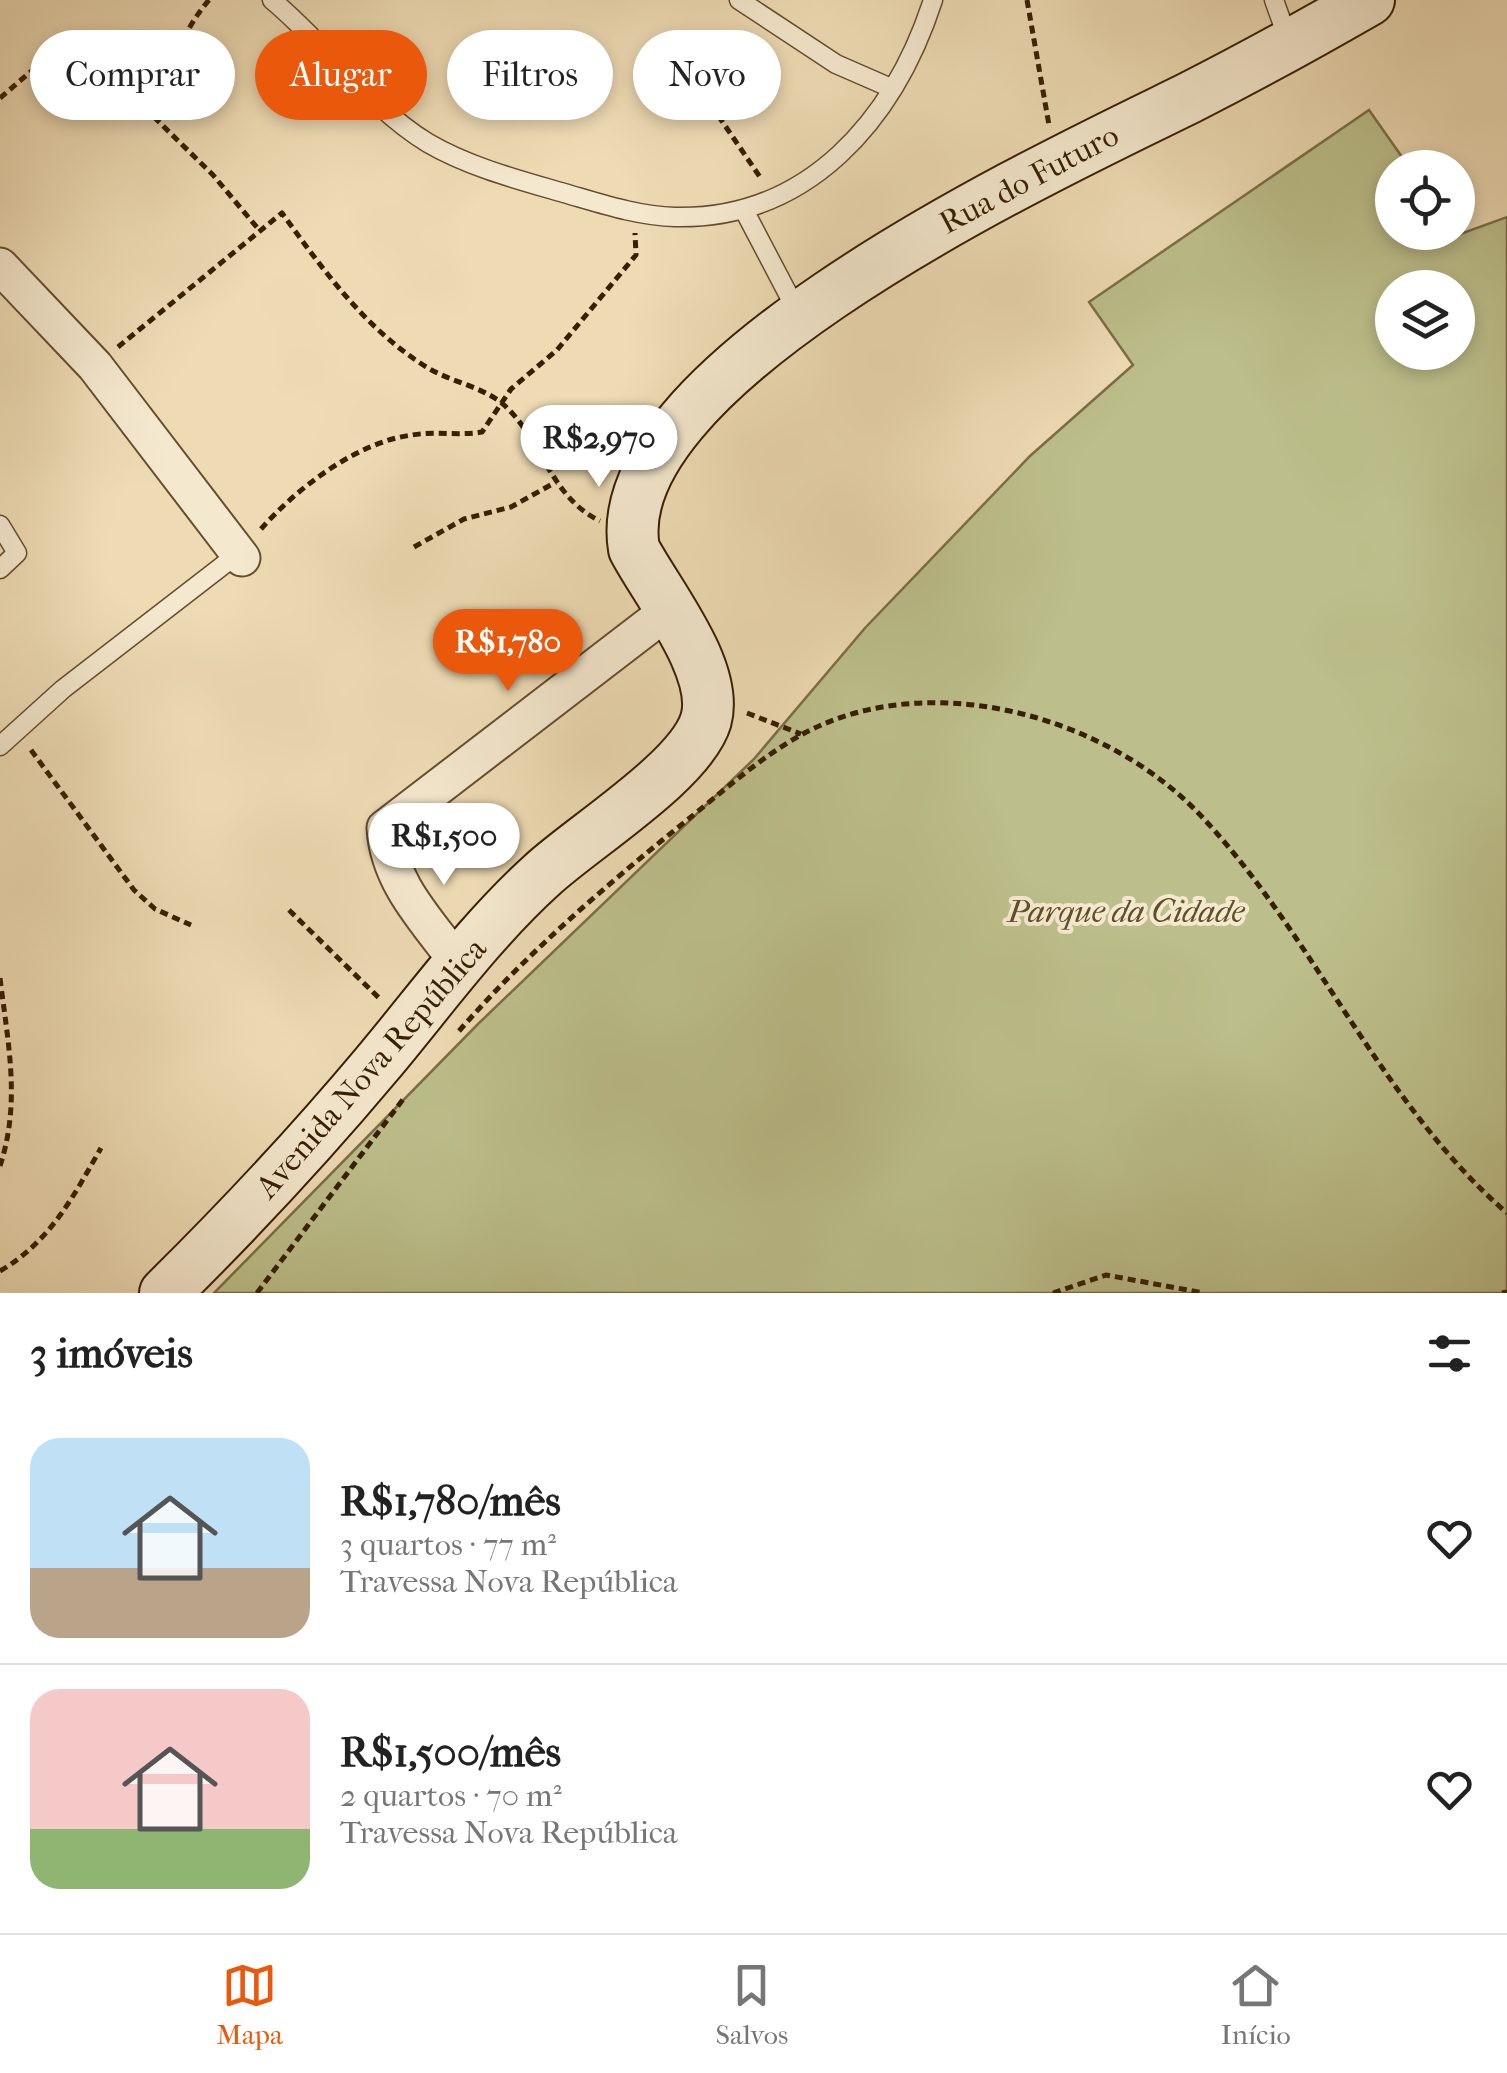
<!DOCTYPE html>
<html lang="pt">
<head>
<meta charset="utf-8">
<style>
	body { margin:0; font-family:"IM FELL French Canon",serif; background:#f6f6f6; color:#222; height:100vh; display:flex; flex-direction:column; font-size:38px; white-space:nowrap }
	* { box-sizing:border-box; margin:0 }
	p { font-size:32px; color:#767676 }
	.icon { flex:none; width:55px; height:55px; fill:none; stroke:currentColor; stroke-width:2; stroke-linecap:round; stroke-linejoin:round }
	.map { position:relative; height:1293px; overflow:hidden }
	.drawer { display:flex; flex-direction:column; background:#fff; flex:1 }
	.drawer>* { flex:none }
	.guide { position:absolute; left:30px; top:30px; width:1000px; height:90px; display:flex; gap:20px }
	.tools { position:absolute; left:1375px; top:150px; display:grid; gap:20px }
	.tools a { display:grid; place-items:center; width:100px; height:100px; border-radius:50%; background:#fff; box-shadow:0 5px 15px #0003; font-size:50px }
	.price { position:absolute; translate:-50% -85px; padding:0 22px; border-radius:35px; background:#fff; color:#222; font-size:32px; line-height:65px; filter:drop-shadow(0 2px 5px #0008) }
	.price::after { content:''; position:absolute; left:50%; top:60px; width:30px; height:22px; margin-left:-15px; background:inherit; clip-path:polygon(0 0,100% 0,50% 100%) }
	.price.active { background:#ea580c; color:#fff }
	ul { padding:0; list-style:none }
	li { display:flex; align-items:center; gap:30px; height:250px; padding:0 30px }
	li+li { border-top:2px solid #e0e0e0 }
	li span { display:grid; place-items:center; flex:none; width:280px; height:200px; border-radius:30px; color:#555 }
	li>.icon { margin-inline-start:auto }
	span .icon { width:120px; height:120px; fill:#fffc; stroke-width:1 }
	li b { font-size:42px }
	h2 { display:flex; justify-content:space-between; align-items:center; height:120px; padding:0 30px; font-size:42px }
	.tag { padding:0 35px; border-radius:45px; background:#fff; box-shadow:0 5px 15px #0003; font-size:35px; line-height:90px }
	.tag.active { background:#ea580c; color:#fff }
	.dock { display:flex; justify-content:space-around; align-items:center; height:140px; border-top:2px solid #e0e0e0; background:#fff; font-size:28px; color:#767676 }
	.dock a { display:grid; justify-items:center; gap:5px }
	.dock .active { color:#ea580c }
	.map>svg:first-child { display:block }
</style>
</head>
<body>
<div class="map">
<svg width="1507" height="1293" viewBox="0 0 1507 1293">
	<rect width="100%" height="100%" fill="#eedbb4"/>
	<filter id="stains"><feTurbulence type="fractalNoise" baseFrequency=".002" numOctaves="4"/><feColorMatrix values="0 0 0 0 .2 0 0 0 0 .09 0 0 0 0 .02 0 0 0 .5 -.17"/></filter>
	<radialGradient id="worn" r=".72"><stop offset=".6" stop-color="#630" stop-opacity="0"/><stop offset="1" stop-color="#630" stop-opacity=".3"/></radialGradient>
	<!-- green -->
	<path fill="#bcbf8b" stroke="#7a6e46" stroke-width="2.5" fill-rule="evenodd" d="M1369 110 1409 167 1392 168V232L1455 236 1507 217V1293H214L478 1024 754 759 865 628 1030 456 1133 365 1089 302ZM1392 288H1458V352H1392Z"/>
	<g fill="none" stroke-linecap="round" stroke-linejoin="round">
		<!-- lane casing -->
		<g stroke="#654d2d" stroke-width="21">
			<path id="lane" d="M272 0C325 44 369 107 428 143 469 167 519 180 564 193 599 203 637 216 675 217 808 220 894 120 933 0
				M739 0 836 64 891 88
				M1274 0 1289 42
				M745 212 798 313
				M0 525 17 553 0 569
				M0 746 63 689 239 553"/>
		</g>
		<!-- street casing -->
		<g stroke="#654d2d" stroke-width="39">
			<path id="street" d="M0 266 95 366 242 558
				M459 964C427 921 388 882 385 828L669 610"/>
		</g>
		<!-- secondary casing -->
		<g stroke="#371e00" stroke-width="54">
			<path id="secondary" d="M165 1293C239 1220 310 1144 377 1064 430 1001 480 931 542 875 583 837 691 771 706 720 720 669 657 593 634 549 603 372 1059 162 1189 98 1250 67 1310 34 1369 0"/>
		</g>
		<!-- path -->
		<path stroke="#371e00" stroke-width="5" stroke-dasharray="8 5" stroke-linecap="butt" d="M209 0C180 33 169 76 154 117L213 175 260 231
			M1027 0 1049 125
			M664 60 713 108 760 177
			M0 98 51 54
			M118 347 282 213C324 271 366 330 428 368 451 382 484 387 504 405 542 439 550 497 600 521
			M261 529C297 488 357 442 412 435 435 431 459 436 482 432L511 389 557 350 636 255 635 233
			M414 547 464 519 511 507 556 482
			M747 713 801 734
			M31 750 134 890 155 909 191 925
			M289 910 379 998
			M0 978C8 1044 21 1102 0 1166
			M459 1031C527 953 605 886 686 821 722 792 761 757 801 735 928 665 1109 716 1203 818 1316 939 1381 1104 1507 1213
			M0 1271C50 1242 73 1197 101 1148
			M257 1293 404 1098
			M1053 1293 1106 1275 1204 1293
			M1502 1293 1507 1292"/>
		<!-- lane -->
		<use href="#lane" stroke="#f4e8ce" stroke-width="18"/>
		<!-- street -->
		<use href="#street" stroke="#f4e8ce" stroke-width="35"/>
		<!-- secondary -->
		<use href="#secondary" stroke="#f4e8ce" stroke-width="50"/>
	</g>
	<g text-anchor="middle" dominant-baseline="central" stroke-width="8" stroke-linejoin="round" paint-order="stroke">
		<!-- street labels -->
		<g font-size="32" fill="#371e00" stroke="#f4e8ce">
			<text transform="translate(1029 179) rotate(-28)">Rua do Futuro</text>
			<text transform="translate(371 1068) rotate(-49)">Avenida Nova República</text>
		</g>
		<!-- park labels -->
		<g font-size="32" font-style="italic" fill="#5f4e2a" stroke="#f4e8ce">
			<text x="1126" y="911">Parque da Cidade</text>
		</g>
	</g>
	<rect width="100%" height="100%" filter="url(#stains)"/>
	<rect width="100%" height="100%" fill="url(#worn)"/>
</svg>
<div class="tools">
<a><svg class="icon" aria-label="locate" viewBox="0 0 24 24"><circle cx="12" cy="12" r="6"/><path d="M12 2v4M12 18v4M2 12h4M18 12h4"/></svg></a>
<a><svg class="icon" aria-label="layers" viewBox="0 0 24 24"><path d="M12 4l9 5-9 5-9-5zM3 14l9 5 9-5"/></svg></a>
</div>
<b class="price" style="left:599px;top:490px">R$2,970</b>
<b class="price active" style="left:508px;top:694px">R$1,780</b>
<b class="price" style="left:444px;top:888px">R$1,500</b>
<div class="guide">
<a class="tag">Comprar</a>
<a class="tag active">Alugar</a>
<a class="tag">Filtros</a>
<a class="tag">Novo</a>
</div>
</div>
<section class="drawer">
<h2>3 imóveis<svg class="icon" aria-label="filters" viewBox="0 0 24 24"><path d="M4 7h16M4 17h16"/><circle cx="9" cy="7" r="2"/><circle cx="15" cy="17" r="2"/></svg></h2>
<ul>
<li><span style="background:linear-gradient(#bfe0f5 65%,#b9a48a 0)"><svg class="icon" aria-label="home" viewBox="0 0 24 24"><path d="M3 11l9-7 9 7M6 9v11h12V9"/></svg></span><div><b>R$1,780/mês</b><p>3 quartos · 77 m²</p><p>Travessa Nova República</p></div><svg class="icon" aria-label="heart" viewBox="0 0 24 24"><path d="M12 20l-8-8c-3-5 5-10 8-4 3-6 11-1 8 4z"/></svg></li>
<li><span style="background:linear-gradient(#f6c9c9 70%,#8fb573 0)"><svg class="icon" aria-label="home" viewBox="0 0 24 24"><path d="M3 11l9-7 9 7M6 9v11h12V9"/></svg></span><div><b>R$1,500/mês</b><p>2 quartos · 70 m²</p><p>Travessa Nova República</p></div><svg class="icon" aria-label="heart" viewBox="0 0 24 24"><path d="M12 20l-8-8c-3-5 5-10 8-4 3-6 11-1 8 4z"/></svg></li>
</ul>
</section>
<nav class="dock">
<a class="active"><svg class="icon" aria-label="map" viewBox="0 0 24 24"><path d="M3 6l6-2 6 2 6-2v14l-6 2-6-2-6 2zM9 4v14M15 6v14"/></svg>Mapa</a>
<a><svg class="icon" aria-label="saved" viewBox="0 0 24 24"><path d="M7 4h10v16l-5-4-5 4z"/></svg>Salvos</a>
<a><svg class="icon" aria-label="home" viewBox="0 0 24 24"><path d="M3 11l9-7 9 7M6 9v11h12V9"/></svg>Início</a>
</nav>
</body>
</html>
